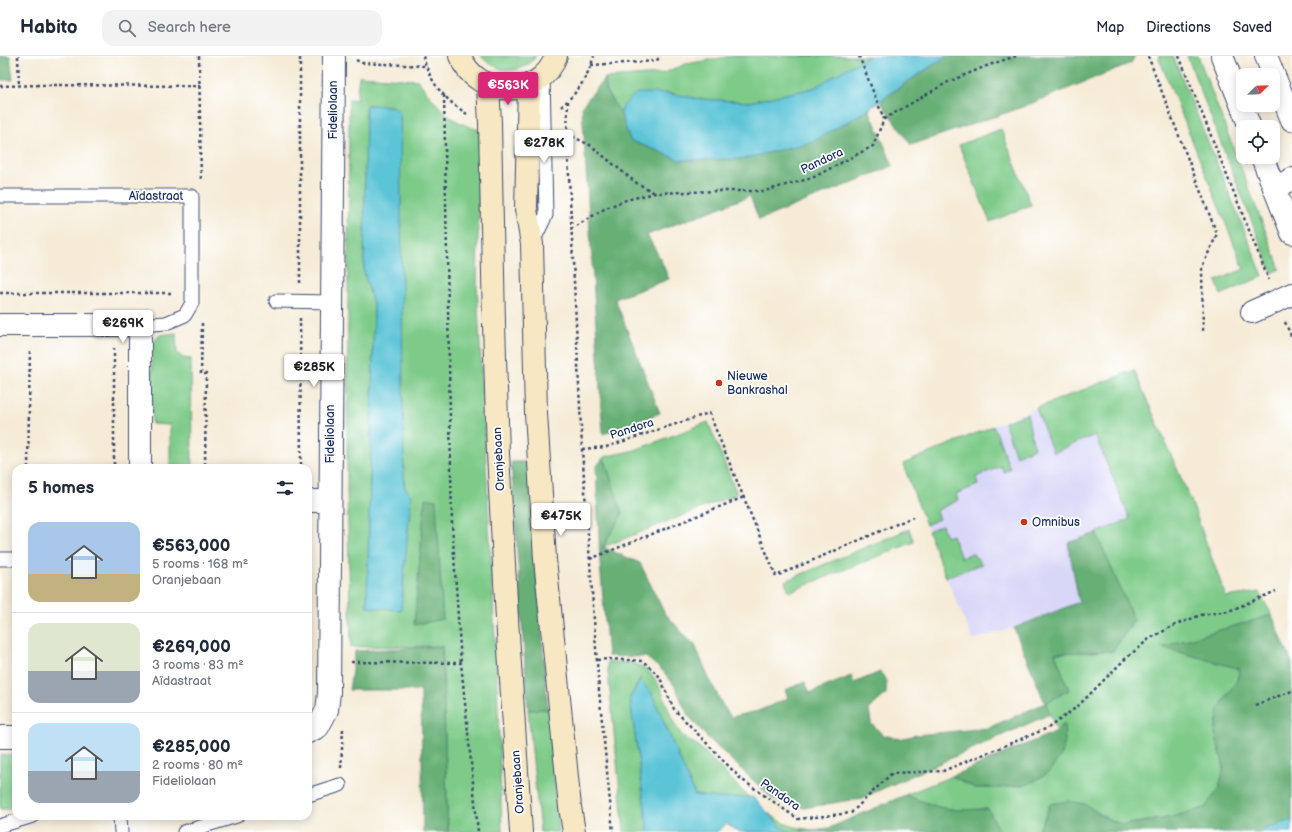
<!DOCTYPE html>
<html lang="en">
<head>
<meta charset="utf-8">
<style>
	body { margin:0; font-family:"Balsamiq Sans",sans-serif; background:#f2f2f3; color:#1f2937; height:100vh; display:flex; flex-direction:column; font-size:15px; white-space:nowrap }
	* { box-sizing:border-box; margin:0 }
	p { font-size:13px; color:#747a83 }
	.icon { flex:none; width:22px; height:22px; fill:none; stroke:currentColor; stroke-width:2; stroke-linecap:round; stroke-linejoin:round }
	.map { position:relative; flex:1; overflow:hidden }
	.sheet { position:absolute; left:12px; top:408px; width:300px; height:356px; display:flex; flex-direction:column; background:#fff; border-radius:12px; box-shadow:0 2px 10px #0003 }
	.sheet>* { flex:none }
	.needle { width:26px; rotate:67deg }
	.controls { position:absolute; left:1236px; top:12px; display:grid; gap:8px }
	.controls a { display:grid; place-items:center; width:44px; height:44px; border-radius:8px; background:#fff; box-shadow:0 2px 10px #0003; font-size:20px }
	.price { position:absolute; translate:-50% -34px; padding:0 9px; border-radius:4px; background:#fff; color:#222; font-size:13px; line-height:26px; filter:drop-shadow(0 1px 2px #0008) }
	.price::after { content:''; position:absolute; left:50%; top:24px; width:12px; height:9px; margin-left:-6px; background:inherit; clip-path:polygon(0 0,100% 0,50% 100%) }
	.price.current { background:#db2777; color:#fff }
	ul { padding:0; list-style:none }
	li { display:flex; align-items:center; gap:12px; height:100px; padding:0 16px }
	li+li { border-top:1px solid #e0e1e3 }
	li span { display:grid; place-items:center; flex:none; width:112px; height:80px; border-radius:12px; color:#555 }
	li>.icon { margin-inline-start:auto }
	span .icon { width:48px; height:48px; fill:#fffc; stroke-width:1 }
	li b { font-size:17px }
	h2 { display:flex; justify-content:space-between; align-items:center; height:48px; padding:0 16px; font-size:17px }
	header { display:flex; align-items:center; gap:24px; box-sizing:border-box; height:56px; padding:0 20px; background:#fff; border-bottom:1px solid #e0e1e3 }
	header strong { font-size:19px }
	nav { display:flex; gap:22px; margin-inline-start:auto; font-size:14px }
	.search { width:280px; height:36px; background:#f2f2f3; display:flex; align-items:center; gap:10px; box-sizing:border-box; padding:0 14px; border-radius:12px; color:#747a83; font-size:15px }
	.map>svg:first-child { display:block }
</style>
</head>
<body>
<header>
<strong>Habito</strong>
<div class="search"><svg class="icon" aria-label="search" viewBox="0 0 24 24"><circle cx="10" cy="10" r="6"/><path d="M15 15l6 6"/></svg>Search here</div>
<nav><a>Map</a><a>Directions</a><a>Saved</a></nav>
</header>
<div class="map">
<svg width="1292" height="776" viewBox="0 0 1292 776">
	<rect width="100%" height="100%" fill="#fff"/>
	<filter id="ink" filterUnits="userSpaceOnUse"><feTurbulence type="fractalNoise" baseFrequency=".025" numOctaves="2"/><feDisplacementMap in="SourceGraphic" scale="8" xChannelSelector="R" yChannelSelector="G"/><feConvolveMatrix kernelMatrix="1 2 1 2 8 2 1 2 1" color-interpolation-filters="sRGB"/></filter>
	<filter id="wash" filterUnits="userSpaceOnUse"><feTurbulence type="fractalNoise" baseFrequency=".012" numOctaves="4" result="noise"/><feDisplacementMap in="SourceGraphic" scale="16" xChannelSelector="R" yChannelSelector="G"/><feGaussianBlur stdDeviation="0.9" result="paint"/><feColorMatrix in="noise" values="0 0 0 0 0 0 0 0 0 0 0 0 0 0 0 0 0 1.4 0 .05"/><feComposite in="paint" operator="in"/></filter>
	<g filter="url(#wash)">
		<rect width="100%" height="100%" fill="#f5ebd6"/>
		<!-- built -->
		<path fill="#d9d7f8" d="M1036 352 1053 397 1095 379 1130 463 1068 487 1079 546 1014 572 973 584 946 521 903 408Z"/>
		<!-- green -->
		<path fill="#7ecb89" stroke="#4c7d74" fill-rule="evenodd" d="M481 0H536C522 21 495 16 481 0Z
			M732 0H870L851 10 814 32 749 46 699 43 667 37 623 50 621 58 607 37 605 22 661 18 686 8Z
			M1158 0H1173L1263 220 1221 239 1216 225 1244 213Z
			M1187 0H1198L1280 213 1272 217Z
			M359 20 418 24C435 48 450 67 480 74L477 230 497 623 502 776H448L442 590 351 591 347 431 349 43 356 44ZM366 49 392 50 404 430 411 440 400 554 367 550 374 251 364 216Z
			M1001 73 1031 149 990 166 959 89Z
			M176 277 177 297 183 302 191 303 192 412H170V369L152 368V287L160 279Z
			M1134 314 1191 445 1226 541 1259 536 1272 559 1162 591 1240 612 1237 624 1219 652 1215 677 1224 711 1219 732 1205 752 1167 762 1123 769 1104 761 1085 748H1050L1043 766 1037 776H1000L988 753 957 754 938 751 905 739 952 720 975 732H999L1029 728 1064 668 1057 675 1045 647 1069 634 1055 597 1113 595 1134 565 1096 477 1130 463 1095 379 1053 397 1036 352Z
			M1027 358 1034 392 1016 400 1004 366Z
			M708 366 737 438 603 491 622 458 604 401 635 394Z
			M993 370 997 378 1010 413 1004 416 1001 410 976 421 978 429 956 438 958 444 936 455 939 463 926 469 903 408Z
			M942 469 946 481 952 479 961 502 972 497 982 508 946 521 928 475Z
			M909 473 914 486 789 536 785 525Z
			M607 606C615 606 623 606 631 607 668 615 662 659 684 681 688 685 695 687 699 691 726 715 765 767 800 772L803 776H746L718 742 695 739 651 636 640 625 641 621 630 642 648 776H624Z
			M548 653 559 776H540L528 654Z
			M0 699H16V743L9 753H0Z"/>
		<!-- forest -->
		<path fill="#66af75" stroke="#406f6a" d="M0 0H10L13 24H0Z
			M947 0H1135L1131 7 1020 52 911 89 880 45Z
			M605 22 607 37 621 58 630 84 680 104 742 103 812 86 869 53 893 110 759 164 750 140 647 179 660 202 669 223 615 243 660 357 603 378 582 50Z
			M604 401 622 458 603 491 640 507 664 556 687 582 695 589 708 620 722 648 731 661 758 655 788 642 785 634 805 626 810 637 851 620 854 627 880 616C887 623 887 629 886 638L869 653 871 667 883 679 900 683 916 679 988 672 1045 647 1014 572 1079 546 1068 487 1096 477 1134 564 1113 595 1055 597 1069 634 1046 647 1050 658 862 742 804 752 773 743 707 681 687 658 675 630 663 615 646 601 608 600 600 507 596 411Z
			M511 406H528L548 653 528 654Z
			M425 442 436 444 443 563 414 569Z
			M1272 559 1292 607V764L1257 776H1037L1043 766 1050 748 1069 745 1085 748 1104 761 1123 769 1167 762 1205 752 1219 732 1224 711 1215 677 1219 652 1237 624 1240 613 1161 591Z
			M442 590 448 776H423L421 634H349L355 595Z
			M1064 667 1065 685 1062 698 1048 717 1029 728 999 732H975L952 720 1057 675Z
			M905 739 938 751 957 754 988 753 1000 776H803L800 772 812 774 829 772Z"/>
		<!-- water -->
		<path fill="#5bc4d7" stroke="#3b7a9a" d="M870 0H947L905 27 869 53 812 86 742 103 680 104 630 84 621 58 623 50 636 37H667L699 43 749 46 814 32 851 10Z
			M366 49 392 50 400 56 404 430 411 440 401 554 367 551 374 251 364 216Z
			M640 625 651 636 695 739 718 742 753 741 782 772 792 776H740L726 768 717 776H648L630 642Z
			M1292 764V776H1257Z"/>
	</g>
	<g filter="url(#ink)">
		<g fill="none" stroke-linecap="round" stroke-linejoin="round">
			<!-- lane casing -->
			<g stroke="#3c4b70" stroke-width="15">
				<path id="lane" d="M0 140H192V247L185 259 166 267 140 269
					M533 186 546 159 543 20
					M276 245 332 246
					M0 503H16
					M308 739 340 729
					M120 760 121 776
					M0 770 33 760
					M184 776 237 760"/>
			</g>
			<!-- street casing -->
			<g stroke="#3c4b70" stroke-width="24">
				<path id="street" d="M1222 0 1250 71
					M1266 0 1292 64
					M1262 101 1292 177
					M1274 132 1292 123
					M1252 256 1292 238
					M0 269H140V412
					M308 445H330
					M308 676 318 671 327 654 329 637 334 0
					M0 681H16"/>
			</g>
			<!-- secondary casing -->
			<g stroke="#3c4b70" stroke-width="24">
				<path id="secondary" d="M460 0C477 43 541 44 556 0
					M488 29 490 67 494 268 498 397 507 563 521 776
					M529 29 526 153 532 188 536 357 545 503 570 751 574 776"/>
			</g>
			<!-- path -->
			<path stroke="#3c4b70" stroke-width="2.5" stroke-dasharray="3 3" stroke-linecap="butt" d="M18 0 19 30
				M199 0 201 126
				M423 0C430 27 444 43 467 58
				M1148 0 1217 178 1202 211 1203 275
				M1179 0 1269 224
				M356 4 362 7 426 10
				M591 9 656 5 661 0
				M0 30 44 29 200 30
				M444 39 452 468 461 607
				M568 45 567 78 582 393 599 635 613 776
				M561 51C579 35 587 22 594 0
				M884 63 948 26 989 9 1016 0
				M567 78 590 89 635 126 655 137
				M571 173 606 152 626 144 655 137 719 135H764L812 122 873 90 884 63 859 0
				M300 227V0
				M0 237H173
				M300 262 301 412
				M1285 266 1292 282
				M202 267 201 318H206L205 412
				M114 292V412
				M582 393 606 391 709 357 776 520 913 461
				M28 412 30 292
				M590 503 744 441
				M597 604 608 603 643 605 659 620 674 653 741 723 798 763 851 757 892 717 943 715 1048 672 1077 651 1124 604 1149 583 1175 569 1201 559 1229 555 1276 535
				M351 606 461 607 478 776
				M1255 649 1292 635
				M341 712 343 673"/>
			<!-- lane -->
			<use href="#lane" stroke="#fff" stroke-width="13"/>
			<!-- street -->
			<use href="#street" stroke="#fff" stroke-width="22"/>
			<!-- secondary -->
			<use href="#secondary" stroke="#f7e8c3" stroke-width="22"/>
		</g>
	</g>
	<!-- markers -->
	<g fill="#c8321e" stroke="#fff" stroke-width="1.5">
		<circle cx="719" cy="327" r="4"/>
		<circle cx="1024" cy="466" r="4"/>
	</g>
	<g text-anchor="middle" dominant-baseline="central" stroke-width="3.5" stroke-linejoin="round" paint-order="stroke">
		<!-- street labels -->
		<g font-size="12" fill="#1b2f5e" stroke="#fff">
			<text transform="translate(333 54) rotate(-90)">Fideliolaan</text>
			<text transform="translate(822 105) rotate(-25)">Pandora</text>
			<text x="156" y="140">Aïdastraat</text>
			<text transform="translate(632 373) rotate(-18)">Pandora</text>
			<text transform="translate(330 378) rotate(-90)">Fideliolaan</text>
			<text transform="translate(499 403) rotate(-93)">Oranjebaan</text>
			<text transform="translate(518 726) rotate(-94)">Oranjebaan</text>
			<text transform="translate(780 739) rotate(35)">Pandora</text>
		</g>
		<!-- poi labels -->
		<g font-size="12" fill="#1b2f5e" stroke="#fff" text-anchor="start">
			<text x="727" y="320">Nieuwe<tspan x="727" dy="14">Bankrashal</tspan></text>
			<text x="1032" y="466">Omnibus</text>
		</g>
	</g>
</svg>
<div class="controls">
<a><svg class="needle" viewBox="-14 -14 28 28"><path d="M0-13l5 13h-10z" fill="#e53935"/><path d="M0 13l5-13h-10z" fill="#747a83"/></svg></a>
<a><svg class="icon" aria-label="locate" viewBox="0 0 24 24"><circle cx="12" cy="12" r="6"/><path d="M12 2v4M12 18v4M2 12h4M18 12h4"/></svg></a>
</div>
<b class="price current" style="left:508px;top:50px">€563K</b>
<b class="price" style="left:544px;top:108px">€278K</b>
<b class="price" style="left:123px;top:288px">€269K</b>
<b class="price" style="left:314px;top:332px">€285K</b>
<b class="price" style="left:561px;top:481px">€475K</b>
<section class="sheet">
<h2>5 homes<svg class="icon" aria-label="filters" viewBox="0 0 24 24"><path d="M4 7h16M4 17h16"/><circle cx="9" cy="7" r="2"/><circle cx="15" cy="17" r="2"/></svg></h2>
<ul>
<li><span style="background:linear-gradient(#a9c7e8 65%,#c2b280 0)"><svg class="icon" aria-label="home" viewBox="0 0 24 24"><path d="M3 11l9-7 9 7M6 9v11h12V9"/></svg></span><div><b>€563,000</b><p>5 rooms · 168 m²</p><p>Oranjebaan</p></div></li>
<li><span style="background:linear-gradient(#dfe7d0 60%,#9aa5b1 0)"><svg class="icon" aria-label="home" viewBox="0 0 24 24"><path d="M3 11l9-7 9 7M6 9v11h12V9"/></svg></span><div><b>€269,000</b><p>3 rooms · 83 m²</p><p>Aïdastraat</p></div></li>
<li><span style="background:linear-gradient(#bfe0f5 60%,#9aa5b1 0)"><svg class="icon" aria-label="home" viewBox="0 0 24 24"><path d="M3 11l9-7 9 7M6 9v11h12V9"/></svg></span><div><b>€285,000</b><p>2 rooms · 80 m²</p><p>Fideliolaan</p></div></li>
</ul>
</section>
</div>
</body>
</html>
